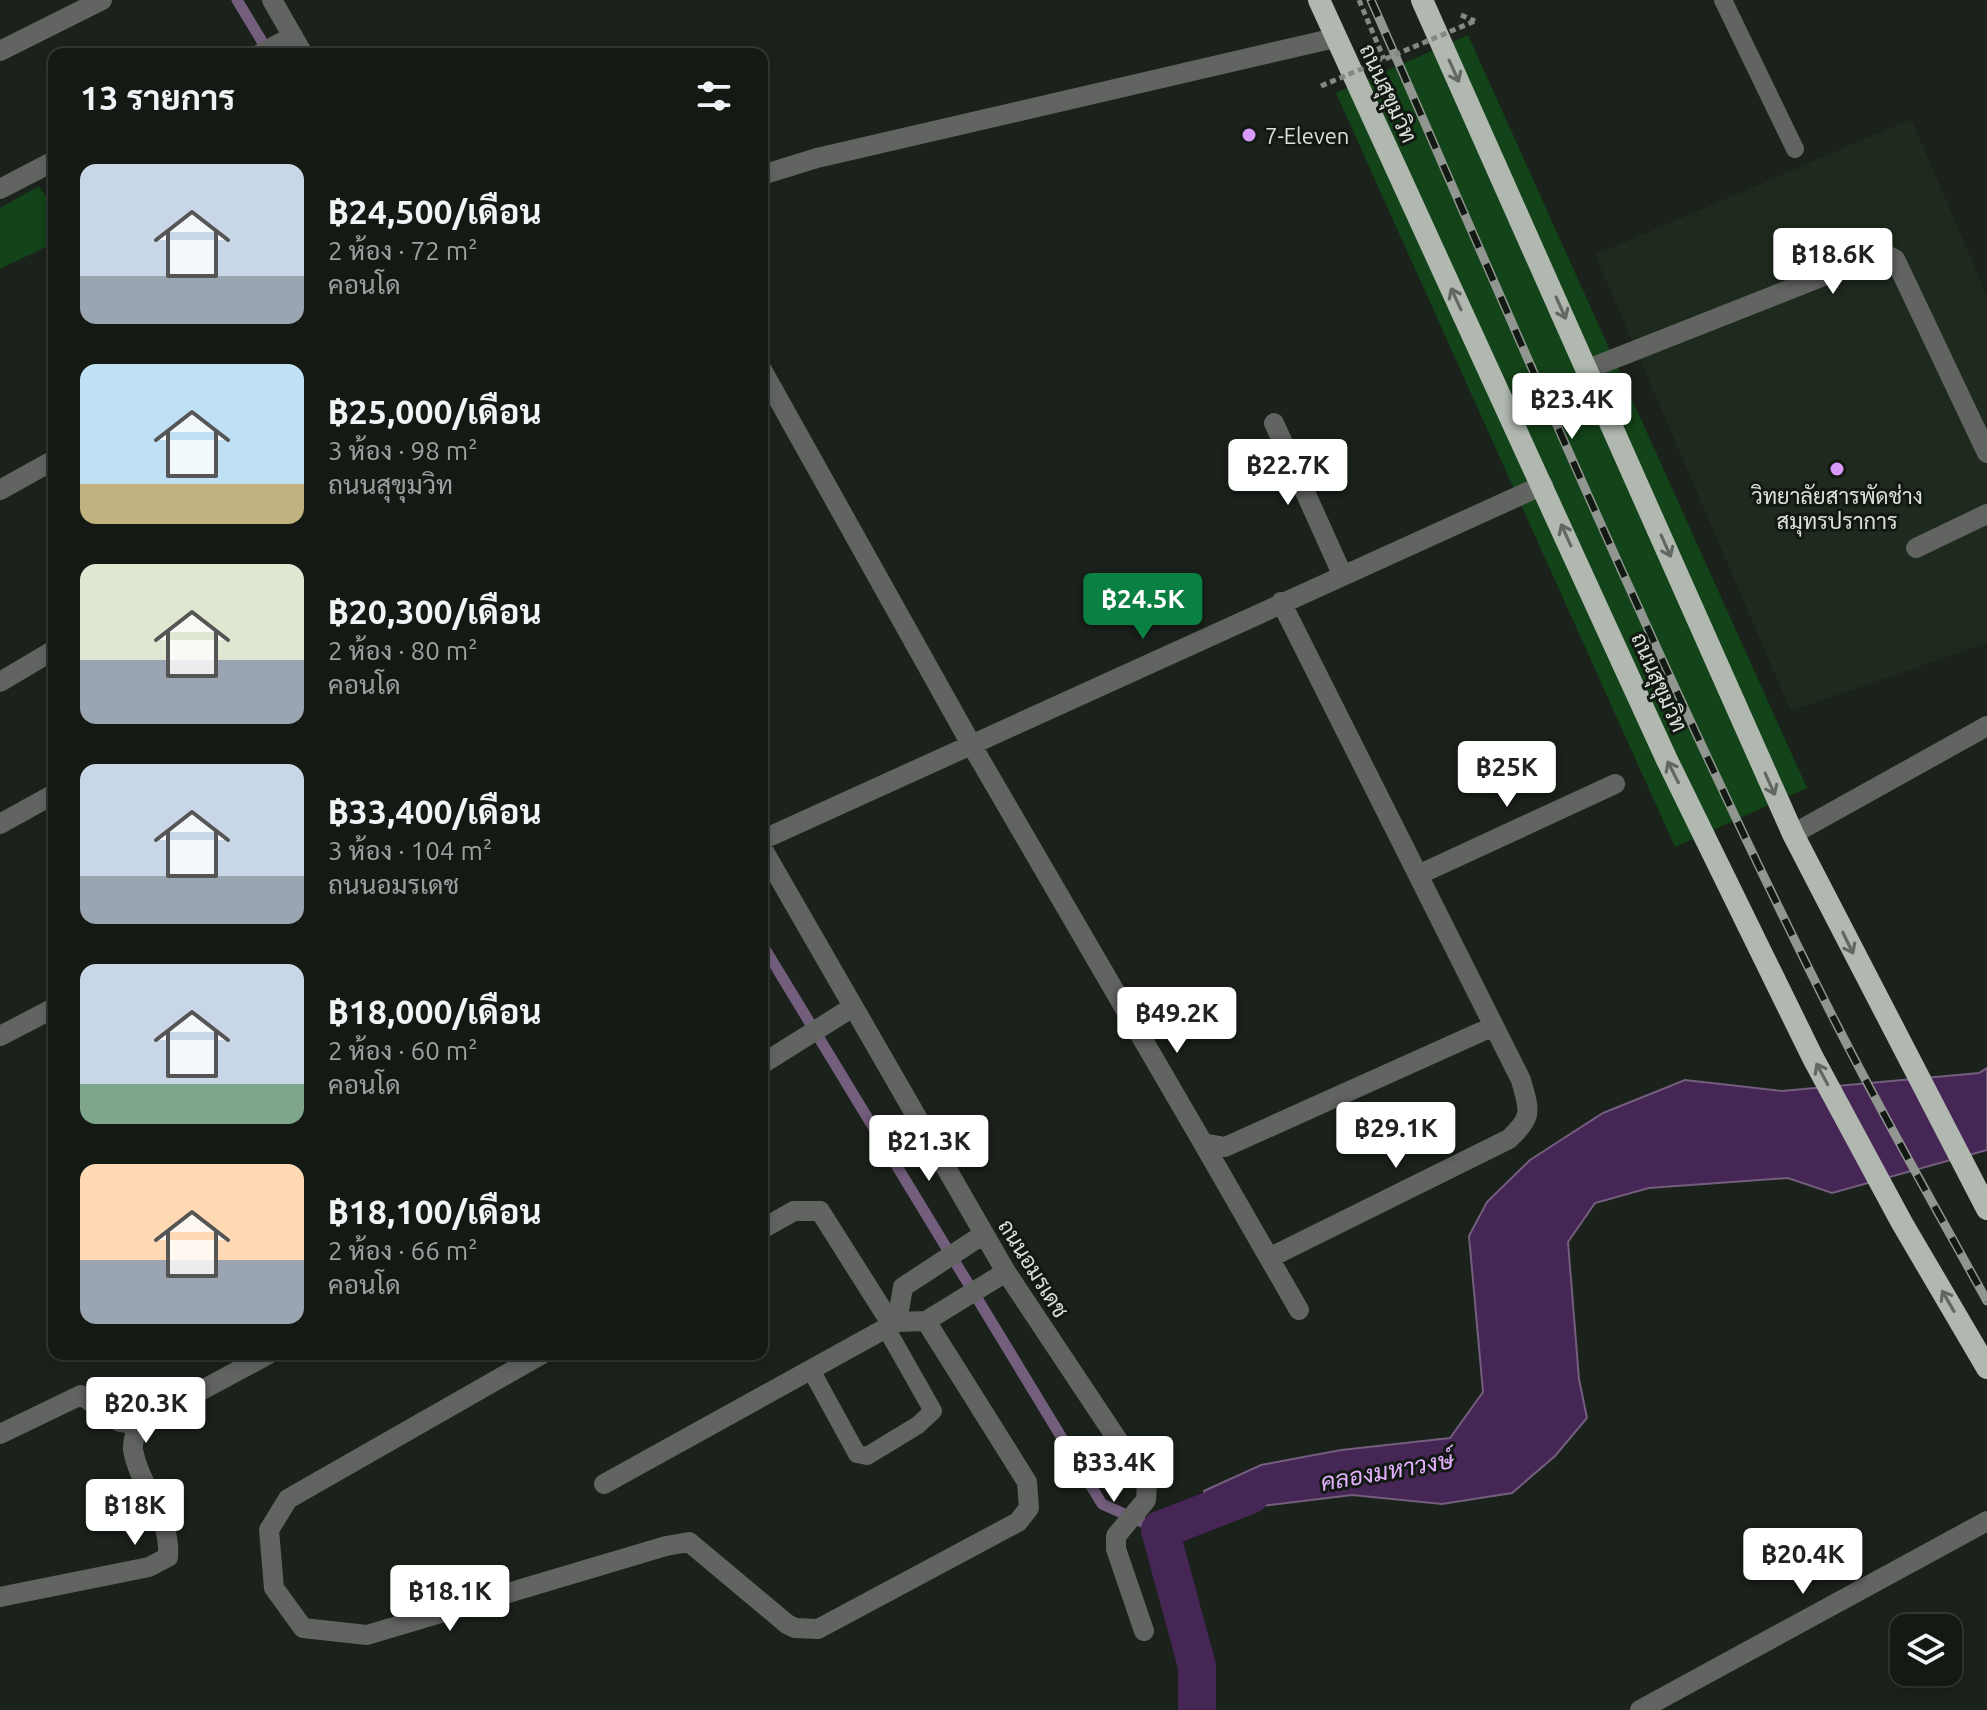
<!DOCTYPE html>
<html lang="th">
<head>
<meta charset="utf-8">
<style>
	body { margin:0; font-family:Ubuntu,Sarabun,sans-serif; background:#212622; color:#f1f3f6; height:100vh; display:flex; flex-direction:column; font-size:30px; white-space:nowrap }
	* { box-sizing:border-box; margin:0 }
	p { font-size:26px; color:#9da0a0 }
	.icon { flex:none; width:44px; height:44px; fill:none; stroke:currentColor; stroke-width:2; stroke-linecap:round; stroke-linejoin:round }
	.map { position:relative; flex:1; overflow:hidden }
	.details { position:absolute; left:48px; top:48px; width:720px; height:1312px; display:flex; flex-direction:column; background:#141914; border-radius:16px; box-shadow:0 4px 12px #0003,0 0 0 2px #333834 }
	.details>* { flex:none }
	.tools { position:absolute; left:1890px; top:1614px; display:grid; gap:16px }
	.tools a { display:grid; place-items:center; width:72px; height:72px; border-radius:16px; background:#141914; box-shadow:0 4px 12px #0003,0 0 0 2px #333834; font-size:40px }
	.price { position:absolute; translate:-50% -68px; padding:0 18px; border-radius:8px; background:#fff; color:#222; font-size:26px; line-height:52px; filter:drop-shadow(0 2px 4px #0008) }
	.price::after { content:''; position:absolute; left:50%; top:48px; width:24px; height:18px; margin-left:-12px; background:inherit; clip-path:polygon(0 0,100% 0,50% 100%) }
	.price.current { background:#0b8043; color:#fff }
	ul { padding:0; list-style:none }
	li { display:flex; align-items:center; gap:24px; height:200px; padding:0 32px }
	li span { display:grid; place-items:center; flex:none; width:224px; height:160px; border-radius:16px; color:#555 }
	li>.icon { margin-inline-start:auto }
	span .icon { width:96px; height:96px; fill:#fffc; stroke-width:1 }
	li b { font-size:34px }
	h2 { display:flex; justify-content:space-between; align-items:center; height:96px; padding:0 32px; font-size:34px }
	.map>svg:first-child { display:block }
</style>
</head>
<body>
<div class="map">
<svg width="1987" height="1710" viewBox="0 0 1987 1710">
	<rect width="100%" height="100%" fill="#1b211b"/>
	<!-- built -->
	<path fill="#1f2a1f" d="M1911 119 1987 295V643L1791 711 1595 255Z"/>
	<!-- water -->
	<path fill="#462655" stroke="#735e7d" stroke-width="2" d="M1987 1068V1150L1832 1193 1788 1178 1649 1188 1595 1203 1568 1242 1579 1379 1587 1418 1555 1456 1512 1493 1442 1504 1352 1495 1205 1513 1204 1491 1261 1465 1341 1450 1450 1438 1483 1392 1469 1236 1487 1202 1530 1160 1603 1113 1685 1080 1782 1091 1979 1073Z"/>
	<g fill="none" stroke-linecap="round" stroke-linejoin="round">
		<!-- stream -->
		<path stroke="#735e7d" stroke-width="11" d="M237 0 269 53
			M762 944 1102 1504 1160 1530"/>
		<!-- canal -->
		<path stroke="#462655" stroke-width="38" d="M1197 1710V1666L1160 1530 1250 1495"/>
	</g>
	<!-- building -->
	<path fill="#134318" d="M1468 35 1807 788 1675 847 1336 93Z
		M39 186 54 209V243L0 269V208Z"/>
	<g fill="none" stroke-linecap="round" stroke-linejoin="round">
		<!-- path -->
		<path stroke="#838983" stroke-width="5" stroke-dasharray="6 4" stroke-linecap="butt" d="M1359 0 1384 59
			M1461 15 1475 21"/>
		<!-- service -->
		<path stroke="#616461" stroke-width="18" d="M1723 0 1795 149
			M811 1370 857 1454 867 1456 918 1425 933 1411 886 1328"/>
		<!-- minor -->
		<path stroke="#616461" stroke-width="20" d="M272 0 303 54
			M0 51 102 0
			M260 54 293 36
			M762 175 817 158 1335 38
			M0 189 54 161
			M1588 369 1882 253 1895 259 1987 453
			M762 370 971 744 1203 1143 1225 1147 1494 1026
			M1274 423 1342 574
			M0 490 54 460
			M1916 548 1987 514
			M0 682 54 650
			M0 824 54 794
			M1793 834 1987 726
			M762 840 1543 485
			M762 848 1006 1272 1147 1484 1146 1500 1116 1536V1549L1144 1631
			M1418 875 1615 784
			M0 1036 54 1008
			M762 1064 853 1007
			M1203 1143 1299 1310
			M762 1229 794 1211H820L892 1325
			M984 1234 903 1287 897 1322 926 1321 1006 1272
			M1269 1258 1509 1139C1534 1116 1529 1110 1521 1080L1281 602
			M542 1354 288 1499 269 1530 274 1588 303 1628 367 1635 666 1546 689 1542 787 1624 795 1628 818 1629 1018 1522 1029 1508 1027 1482 926 1321
			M0 1434 81 1395 120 1422 137 1425 269 1354
			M604 1484 897 1322
			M0 1597 149 1567 168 1557C171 1515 140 1488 133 1450 132 1443 136 1433 137 1425
			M1640 1710 1987 1521"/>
		<!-- trunk -->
		<path stroke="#b0b8b0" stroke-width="22" d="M1319 0 1667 760 1813 1058 1902 1223 1987 1368
			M1422 0 1793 834 1987 1209"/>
		<!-- rail casing -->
		<g stroke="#919691" stroke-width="9">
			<path id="rail" d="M1371 0C1513 324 1652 652 1809 969 1864 1082 1926 1191 1987 1301"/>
		</g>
		<!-- rail -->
		<use href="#rail" stroke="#121812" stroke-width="6" stroke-dasharray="18" stroke-linecap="butt"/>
		<!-- path-bridge -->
		<path stroke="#838983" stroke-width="5" stroke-dasharray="6 4" stroke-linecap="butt" d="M1321 86 1475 21"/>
	</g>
	<!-- one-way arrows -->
	<defs><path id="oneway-shaft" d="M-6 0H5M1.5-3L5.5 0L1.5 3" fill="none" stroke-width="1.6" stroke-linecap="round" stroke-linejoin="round" transform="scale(2)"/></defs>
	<g stroke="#616861">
		<use href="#oneway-shaft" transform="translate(1454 71) rotate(66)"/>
		<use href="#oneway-shaft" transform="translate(1456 299) rotate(-115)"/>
		<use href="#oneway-shaft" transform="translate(1561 308) rotate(66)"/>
		<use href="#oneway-shaft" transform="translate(1566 535) rotate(-114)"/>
		<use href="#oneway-shaft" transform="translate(1666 546) rotate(66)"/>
		<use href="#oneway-shaft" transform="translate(1673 772) rotate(-117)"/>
		<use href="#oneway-shaft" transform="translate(1770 784) rotate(66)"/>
		<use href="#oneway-shaft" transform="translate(1848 943) rotate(64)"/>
		<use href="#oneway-shaft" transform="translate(1822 1074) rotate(-118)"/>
		<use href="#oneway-shaft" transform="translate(1948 1301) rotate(-120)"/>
	</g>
	<!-- markers -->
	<g fill="#d89af8" stroke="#121812" stroke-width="3">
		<circle cx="1249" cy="135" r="8"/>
		<circle cx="1837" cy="469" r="8"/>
	</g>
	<g text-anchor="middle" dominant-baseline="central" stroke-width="6" stroke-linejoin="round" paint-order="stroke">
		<!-- street labels -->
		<g font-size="22" fill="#dbe0db" stroke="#121812">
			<text transform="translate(1389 93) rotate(65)">ถนนสุขุมวิท</text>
			<text transform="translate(1660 682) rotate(66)">ถนนสุขุมวิท</text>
			<text transform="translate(1034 1268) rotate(58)">ถนนอมรเดช</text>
		</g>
		<!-- poi labels -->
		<g font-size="22" fill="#dbe0db" stroke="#121812" text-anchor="start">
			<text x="1265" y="135">7-Eleven</text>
			<text x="1837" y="495" text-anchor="middle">วิทยาลัยสารพัดช่าง<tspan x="1837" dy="25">สมุทรปราการ</tspan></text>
		</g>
		<!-- water labels -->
		<g font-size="24" font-style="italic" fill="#e3b1fe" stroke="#121812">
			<text transform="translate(1387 1471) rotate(-10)">คลองมหาวงษ์</text>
		</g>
	</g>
</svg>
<div class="tools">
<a><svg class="icon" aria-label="layers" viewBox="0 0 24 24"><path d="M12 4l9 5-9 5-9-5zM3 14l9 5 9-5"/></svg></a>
</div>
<b class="price" style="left:1833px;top:296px">฿18.6K</b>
<b class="price" style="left:1572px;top:441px">฿23.4K</b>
<b class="price" style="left:1288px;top:507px">฿22.7K</b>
<b class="price current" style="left:1143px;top:641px">฿24.5K</b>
<b class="price" style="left:1507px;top:809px">฿25K</b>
<b class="price" style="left:1177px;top:1055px">฿49.2K</b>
<b class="price" style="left:1396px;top:1170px">฿29.1K</b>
<b class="price" style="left:929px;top:1183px">฿21.3K</b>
<b class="price" style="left:146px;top:1445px">฿20.3K</b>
<b class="price" style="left:1114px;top:1504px">฿33.4K</b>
<b class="price" style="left:135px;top:1547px">฿18K</b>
<b class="price" style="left:1803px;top:1596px">฿20.4K</b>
<b class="price" style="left:450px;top:1633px">฿18.1K</b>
<section class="details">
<h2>13 รายการ<svg class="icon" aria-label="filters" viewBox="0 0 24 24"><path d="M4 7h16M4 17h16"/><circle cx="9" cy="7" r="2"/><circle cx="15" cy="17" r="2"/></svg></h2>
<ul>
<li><span style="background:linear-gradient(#c9d6e8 70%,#9aa5b1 0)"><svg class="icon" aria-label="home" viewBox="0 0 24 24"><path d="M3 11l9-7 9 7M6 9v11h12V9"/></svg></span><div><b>฿24,500/เดือน</b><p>2 ห้อง · 72 m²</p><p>คอนโด</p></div></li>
<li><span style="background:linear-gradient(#bfe0f5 75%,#c2b280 0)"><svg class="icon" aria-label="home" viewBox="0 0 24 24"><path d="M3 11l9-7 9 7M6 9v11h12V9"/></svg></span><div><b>฿25,000/เดือน</b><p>3 ห้อง · 98 m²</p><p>ถนนสุขุมวิท</p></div></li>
<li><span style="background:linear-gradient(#dfe7d0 60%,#9aa5b1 0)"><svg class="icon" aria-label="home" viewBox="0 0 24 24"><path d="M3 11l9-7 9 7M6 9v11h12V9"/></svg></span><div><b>฿20,300/เดือน</b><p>2 ห้อง · 80 m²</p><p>คอนโด</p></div></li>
<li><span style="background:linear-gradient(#c9d6e8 70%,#9aa5b1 0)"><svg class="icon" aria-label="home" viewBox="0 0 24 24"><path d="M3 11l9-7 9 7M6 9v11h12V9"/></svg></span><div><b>฿33,400/เดือน</b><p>3 ห้อง · 104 m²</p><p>ถนนอมรเดช</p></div></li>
<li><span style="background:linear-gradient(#c9d6e8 75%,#7fa58c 0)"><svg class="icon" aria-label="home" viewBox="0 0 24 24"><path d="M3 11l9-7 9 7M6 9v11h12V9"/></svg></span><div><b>฿18,000/เดือน</b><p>2 ห้อง · 60 m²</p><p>คอนโด</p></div></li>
<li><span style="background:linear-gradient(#ffd9b3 60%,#9aa5b1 0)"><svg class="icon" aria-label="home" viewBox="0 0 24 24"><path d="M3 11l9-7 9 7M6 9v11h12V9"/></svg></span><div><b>฿18,100/เดือน</b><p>2 ห้อง · 66 m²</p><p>คอนโด</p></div></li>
</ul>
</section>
</div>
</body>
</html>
